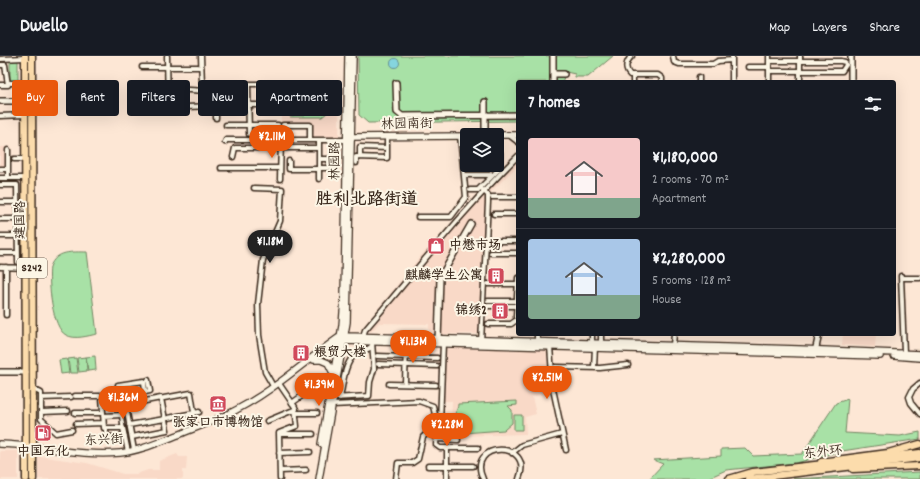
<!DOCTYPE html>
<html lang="en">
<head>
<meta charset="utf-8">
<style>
	body { margin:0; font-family:Dekko,"LXGW WenKai TC",sans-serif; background:#20242c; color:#f1f3f6; height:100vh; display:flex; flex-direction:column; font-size:15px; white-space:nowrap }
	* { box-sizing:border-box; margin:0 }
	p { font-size:13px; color:#9ea1a6 }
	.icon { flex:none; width:22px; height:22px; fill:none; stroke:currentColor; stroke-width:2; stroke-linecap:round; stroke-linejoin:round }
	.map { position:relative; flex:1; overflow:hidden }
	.drawer { position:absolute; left:516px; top:24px; width:380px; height:256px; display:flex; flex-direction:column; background:#171b24; border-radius:4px; box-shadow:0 4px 16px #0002 }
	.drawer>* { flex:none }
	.banner { position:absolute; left:12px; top:24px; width:380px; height:36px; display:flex; gap:8px }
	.controls { position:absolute; left:460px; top:72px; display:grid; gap:8px }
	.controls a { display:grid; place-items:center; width:44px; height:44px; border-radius:4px; background:#171b24; box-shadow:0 4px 16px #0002; font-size:20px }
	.price { position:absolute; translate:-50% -34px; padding:0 9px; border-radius:14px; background:#ea580c; color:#fff; font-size:13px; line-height:26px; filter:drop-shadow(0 1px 2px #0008) }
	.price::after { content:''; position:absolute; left:50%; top:24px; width:12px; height:9px; margin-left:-6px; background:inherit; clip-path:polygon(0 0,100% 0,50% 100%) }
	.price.selected { background:#222; color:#fff }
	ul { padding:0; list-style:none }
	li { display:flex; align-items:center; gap:12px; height:100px; padding:0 12px }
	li+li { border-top:1px solid #363941 }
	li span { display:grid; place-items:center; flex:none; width:112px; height:80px; border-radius:4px; color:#555 }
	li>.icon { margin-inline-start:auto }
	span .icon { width:48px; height:48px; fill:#fffc; stroke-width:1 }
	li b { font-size:17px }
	h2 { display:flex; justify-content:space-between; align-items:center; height:48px; padding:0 12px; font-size:17px }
	.chip { padding:0 14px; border-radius:4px; background:#171b24; box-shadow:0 4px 16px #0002; font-size:14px; line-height:36px }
	.chip.selected { background:#ea580c; color:#fff }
	header { display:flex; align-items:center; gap:24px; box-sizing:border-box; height:56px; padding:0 20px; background:#171b24; border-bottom:1px solid #363941 }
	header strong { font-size:19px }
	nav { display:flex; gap:22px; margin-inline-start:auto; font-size:14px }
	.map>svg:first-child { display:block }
</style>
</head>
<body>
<header>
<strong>Dwello</strong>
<nav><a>Map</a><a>Layers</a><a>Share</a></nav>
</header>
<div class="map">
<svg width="920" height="423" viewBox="0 0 920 423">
	<rect width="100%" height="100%" fill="#fde7d5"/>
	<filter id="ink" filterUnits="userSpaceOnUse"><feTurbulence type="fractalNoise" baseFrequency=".025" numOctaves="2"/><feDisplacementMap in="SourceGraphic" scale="8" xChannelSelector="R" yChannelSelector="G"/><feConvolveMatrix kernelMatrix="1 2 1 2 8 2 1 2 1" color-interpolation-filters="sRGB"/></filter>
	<g filter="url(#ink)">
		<!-- built -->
		<path fill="#f9d9c7" d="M339 41V81H311V67H281V42Z
			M0 91H7V112H0Z
			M518 96V109L486 141 479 278H429V268L379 267 371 276 364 270 420 201Z
			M843 278H876L875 291 842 289Z
			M445 292 548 294 551 336 532 341 536 358 525 361 526 378 461 380 451 367 452 345H444Z
			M0 395H18V423H0Z
			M177 398 179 401H187L186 414H183V423H38V400L87 407 123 418H136L148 414H159V405Z"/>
		<!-- green -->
		<path fill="#a8e1a6" stroke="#728662" d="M358 0H613L588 21H575V18L566 16 562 26H518V65L368 67 359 59Z
			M10 3H18V26H10Z
			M284 45H324L327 47V57L322 61H290V48H284Z
			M87 196 97 278C87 280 75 284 66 279 52 272 48 226 50 211 56 194 72 196 87 196Z
			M95 300 96 314 88 315 86 301Z
			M86 301 87 315 79 316 77 302Z
			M76 302 78 317H70L68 303Z
			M67 303 69 317 61 318 59 304Z
			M848 343 845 377 900 380 920 376V383L842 395 796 407 726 414 706 423H649L663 408 653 404 721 400V393L745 392 753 400 802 398 836 347Z
			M517 345V349L508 350 512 354V367L504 374 463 377 453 367C452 359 458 355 458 348Z
			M514 359H522V374H514Z
			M920 416V423H793Z"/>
		<!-- water -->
		<path fill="#85d5de" stroke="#679191" d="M390.5 7a4.5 4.5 0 1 1 9 0a4.5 4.5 0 1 1-9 0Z"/>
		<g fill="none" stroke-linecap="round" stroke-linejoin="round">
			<!-- pedestrian casing -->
			<g stroke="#3b2a1e" stroke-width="6">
				<path id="pedestrian" d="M119 340 123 372"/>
			</g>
			<!-- minor casing -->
			<g stroke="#3b2a1e" stroke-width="7">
				<path id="minor" d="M167 0 168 52
					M201 0 202 28H274
					M632 0C626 5 624 13 630 19H658L662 22V26
					M673 0 674 6 679 8H713L718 5 732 4
					M732 0V26
					M800 0V26
					M0 3 25 2
					M0 9H5L8 29H0
					M142 11H198
					M748 11H769
					M769 15H842L846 9 845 6 841 5H769
					M699 21V26
					M633 26V19
					M769 26V0
					M8 27H25
					M248 28 249 78
					M142 31H168
					M168 34C186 33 202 35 220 36
					M146 49 155 52 216 50V62
					M249 49H274
					M225 53H249
					M0 60 25 59
					M226 69H278
					M283 69H310V84
					M509 79 518 86
					M319 84V123
					M225 86 226 84H347
					M282 92H319
					M8 94V122
					M360 99V91L387 92V80
					M233 101 235 92H281
					M14 103H25
					M319 103H329V112H319
					M289 105V113H319
					M356 107V101L387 102V92
					M221 112H280
					M0 113H8
					M464 119H492
					M0 122H25
					M280 123 281 84
					M0 129H17L18 206
					M254 132 282 133 280 165 263 204 258 248 259 279 265 316 273 330
					M470 134H478L500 112V97H497
					M492 141H518
					M0 146H17
					M494 158H518
					M418 161H451L466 141 460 80
					M0 163H17
					M0 180H17
					M490 185H518
					M0 197H18
					M491 197H518
					M0 211 25 212
					M6 211V259
					M901 220 904 297
					M518 222 516 261 518 263
					M901 222H920
					M488 228H517
					M488 245H517
					M488 250H517
					M488 268H511L518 263
					M592 278V287
					M363 280 365 274C416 215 463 154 518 100
					M537 285V278
					M481 286 488 146V139L483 134
					M443 287 440 367 437 374 436 389 440 392H478
					M601 287V278
					M673 289 674 278
					M550 290 553 333 566 394
					M377 300 437 302
					M378 308 437 310
					M555 311 600 312 628 309
					M594 312 595 291
					M920 327 913 333 909 341 911 347 920 358
					M389 328 436 329
					M405 328 406 287
					M33 333 41 337V363L56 377 72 374
					M145 336 150 335 148 324
					M75 340H119
					M102 340 104 372H123L128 396
					M124 340 120 338 118 329 144 325 145 336 124 340 134 394
					M41 342 71 341
					M164 342 191 337 194 356
					M333 342 369 340 370 326 374 313 372 286
					M340 342C343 329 344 307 355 299 360 295 367 295 372 290
					M292 347 319 328
					M125 349 161 342 167 374 132 381
					M332 349 419 345 433 350 436 363 431 374 423 381 418 403 412 407H398L396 423
					M41 356 68 355
					M75 357H103
					M297 357H317
					M103 360 121 359
					M168 362 199 356
					M267 365 296 353
					M76 368 103 367
					M129 369 165 363
					M106 372V381L125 380
					M438 372H453
					M279 378H313
					M437 383 458 384
					M279 397 310 396
					M512 397 522 389 562 378
					M428 410H473
					M280 415 306 414
					M280 423 279 377 297 370 295 351 280 329
					M447 423V392
					M483 423C465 385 535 383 519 423"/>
			</g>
			<!-- tertiary casing -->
			<g stroke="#3b2a1e" stroke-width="8">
				<path id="tertiary" d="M554 18H564
					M553 26V0
					M851 26V0
					M396 27 397 56 402 60 518 59
					M0 45H25
					M485 46V79
					M438 286 440 222 471 168
					M815 296 819 278
					M0 316H26"/>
			</g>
			<!-- secondary casing -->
			<g stroke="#3b2a1e" stroke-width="8">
				<path id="secondary" d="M497 79H518
					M350 81 467 80
					M330 292 344 285 880 300
					M894 300 920 302
					M314 304H321L328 307 333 317
					M0 388C40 389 80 401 120 397 140 395 159 386 178 379 197 371 218 364 236 354 273 335 304 306 338 282L346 280 799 293 920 298
					M321 388 342 270 344 244 348 0
					M319 423 347 266 353 0"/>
			</g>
			<!-- primary casing -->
			<g stroke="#3b2a1e" stroke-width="9">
				<path id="primary" d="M25 0 26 423
					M32 0 33 423
					M821 406 888 397 920 388
					M853 413 920 410"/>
			</g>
			<!-- trunk casing -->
			<g stroke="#3b2a1e" stroke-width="9">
				<path id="trunk" d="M729 423 753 416 920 397
					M748 423 920 402"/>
			</g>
			<!-- pedestrian -->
			<use href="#pedestrian" stroke="#fcf5e5" stroke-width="3"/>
			<!-- minor -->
			<use href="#minor" stroke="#fcf5e5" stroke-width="4"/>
			<!-- tertiary -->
			<use href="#tertiary" stroke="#fcf5e5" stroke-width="5"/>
			<!-- secondary -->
			<use href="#secondary" stroke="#fcf5e5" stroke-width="5.5"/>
			<!-- primary -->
			<use href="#primary" stroke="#fcdcac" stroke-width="6"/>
			<!-- trunk -->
			<use href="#trunk" stroke="#fcdcac" stroke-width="6"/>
		</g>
	</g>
	<!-- icons -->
	<defs>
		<g id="shop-square" transform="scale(0.9)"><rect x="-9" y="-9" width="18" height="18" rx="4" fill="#d1495b" stroke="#fcf5e5"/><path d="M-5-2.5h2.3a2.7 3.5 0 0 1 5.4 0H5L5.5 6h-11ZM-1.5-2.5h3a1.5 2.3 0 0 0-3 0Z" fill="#fff"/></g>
		<g id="building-square" transform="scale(0.9)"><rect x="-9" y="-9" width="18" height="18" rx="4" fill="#d1495b" stroke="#fcf5e5"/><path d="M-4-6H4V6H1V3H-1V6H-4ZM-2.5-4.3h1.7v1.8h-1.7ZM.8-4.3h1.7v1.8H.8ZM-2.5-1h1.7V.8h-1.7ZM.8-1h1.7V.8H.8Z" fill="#fff"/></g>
		<g id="museum-square" transform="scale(0.9)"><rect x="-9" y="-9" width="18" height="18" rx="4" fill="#d1495b" stroke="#fcf5e5"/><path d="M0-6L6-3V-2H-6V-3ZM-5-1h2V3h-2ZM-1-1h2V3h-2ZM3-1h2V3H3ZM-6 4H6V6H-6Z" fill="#fff"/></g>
		<g id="fuel-square" transform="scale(0.9)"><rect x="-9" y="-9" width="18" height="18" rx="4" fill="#d1495b" stroke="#fcf5e5"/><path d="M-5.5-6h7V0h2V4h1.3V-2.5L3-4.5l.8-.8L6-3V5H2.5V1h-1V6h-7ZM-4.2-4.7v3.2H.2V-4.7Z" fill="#fff"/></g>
	</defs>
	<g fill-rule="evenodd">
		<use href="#shop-square" x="436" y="190"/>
		<use href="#building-square" x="496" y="220"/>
		<use href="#building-square" x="500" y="255"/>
		<use href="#building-square" x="301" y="297"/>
		<use href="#museum-square" x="218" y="348"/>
		<use href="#fuel-square" x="43" y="377"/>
	</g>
	<g text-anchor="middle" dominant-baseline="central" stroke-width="4" stroke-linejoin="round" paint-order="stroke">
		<!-- shield labels -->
		<rect fill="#fcf5e5" stroke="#75675a" stroke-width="1" x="17" y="202" width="30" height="20" rx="3"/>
		<g font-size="12" font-weight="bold" fill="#3b2a1e">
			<text x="32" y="212">S242</text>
		</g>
		<!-- street labels -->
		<g font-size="13" fill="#3b2a1e" stroke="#fcf5e5">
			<text transform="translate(407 69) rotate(-1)">林园南街</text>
			<text transform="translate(336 105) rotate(-89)">林园路</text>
			<text transform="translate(21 164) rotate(-90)">建国路</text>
			<text transform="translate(104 385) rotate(-2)">东兴街</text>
			<text transform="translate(823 397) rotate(-6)">东外环</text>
		</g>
		<!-- poi labels -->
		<g font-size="13" font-weight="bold" fill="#3b2a1e" stroke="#fcf5e5" text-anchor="start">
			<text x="449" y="190">中懋市场</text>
			<text x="483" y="220" text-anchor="end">麒麟学生公寓</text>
			<text x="487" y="255" text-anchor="end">锦绣2</text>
			<text x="314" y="297">粮贸大楼</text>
			<text x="218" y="367" text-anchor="middle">张家口市博物馆</text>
			<text x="43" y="396" text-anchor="middle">中国石化</text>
		</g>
		<!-- district labels -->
		<g font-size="17" font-weight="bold" fill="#3b2a1e" stroke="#fcf5e5">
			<text x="367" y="145">胜利北路街道</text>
		</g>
	</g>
</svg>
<div class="controls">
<a><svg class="icon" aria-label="layers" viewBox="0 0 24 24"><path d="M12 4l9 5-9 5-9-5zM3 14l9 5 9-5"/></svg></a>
</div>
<b class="price" style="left:272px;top:103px">¥2.11M</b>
<b class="price selected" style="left:270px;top:208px">¥1.18M</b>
<b class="price" style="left:413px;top:308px">¥1.13M</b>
<b class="price" style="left:547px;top:344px">¥2.51M</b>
<b class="price" style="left:319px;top:351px">¥1.39M</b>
<b class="price" style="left:123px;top:364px">¥1.36M</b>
<b class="price" style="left:447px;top:391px">¥2.28M</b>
<div class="banner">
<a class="chip selected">Buy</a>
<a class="chip">Rent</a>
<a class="chip">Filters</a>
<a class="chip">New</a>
<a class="chip">Apartment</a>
</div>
<section class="drawer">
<h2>7 homes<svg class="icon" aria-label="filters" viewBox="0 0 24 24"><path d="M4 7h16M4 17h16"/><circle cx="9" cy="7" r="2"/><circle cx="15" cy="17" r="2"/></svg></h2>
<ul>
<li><span style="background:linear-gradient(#f6c9c9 75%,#7fa58c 0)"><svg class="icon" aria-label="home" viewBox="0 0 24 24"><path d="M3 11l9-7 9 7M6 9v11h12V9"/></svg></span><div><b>¥1,180,000</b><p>2 rooms · 70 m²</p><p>Apartment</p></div></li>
<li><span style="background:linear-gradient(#a9c7e8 70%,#7fa58c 0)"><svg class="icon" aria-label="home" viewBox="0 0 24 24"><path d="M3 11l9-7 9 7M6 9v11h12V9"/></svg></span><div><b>¥2,280,000</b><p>5 rooms · 128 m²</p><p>House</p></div></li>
</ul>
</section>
</div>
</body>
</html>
